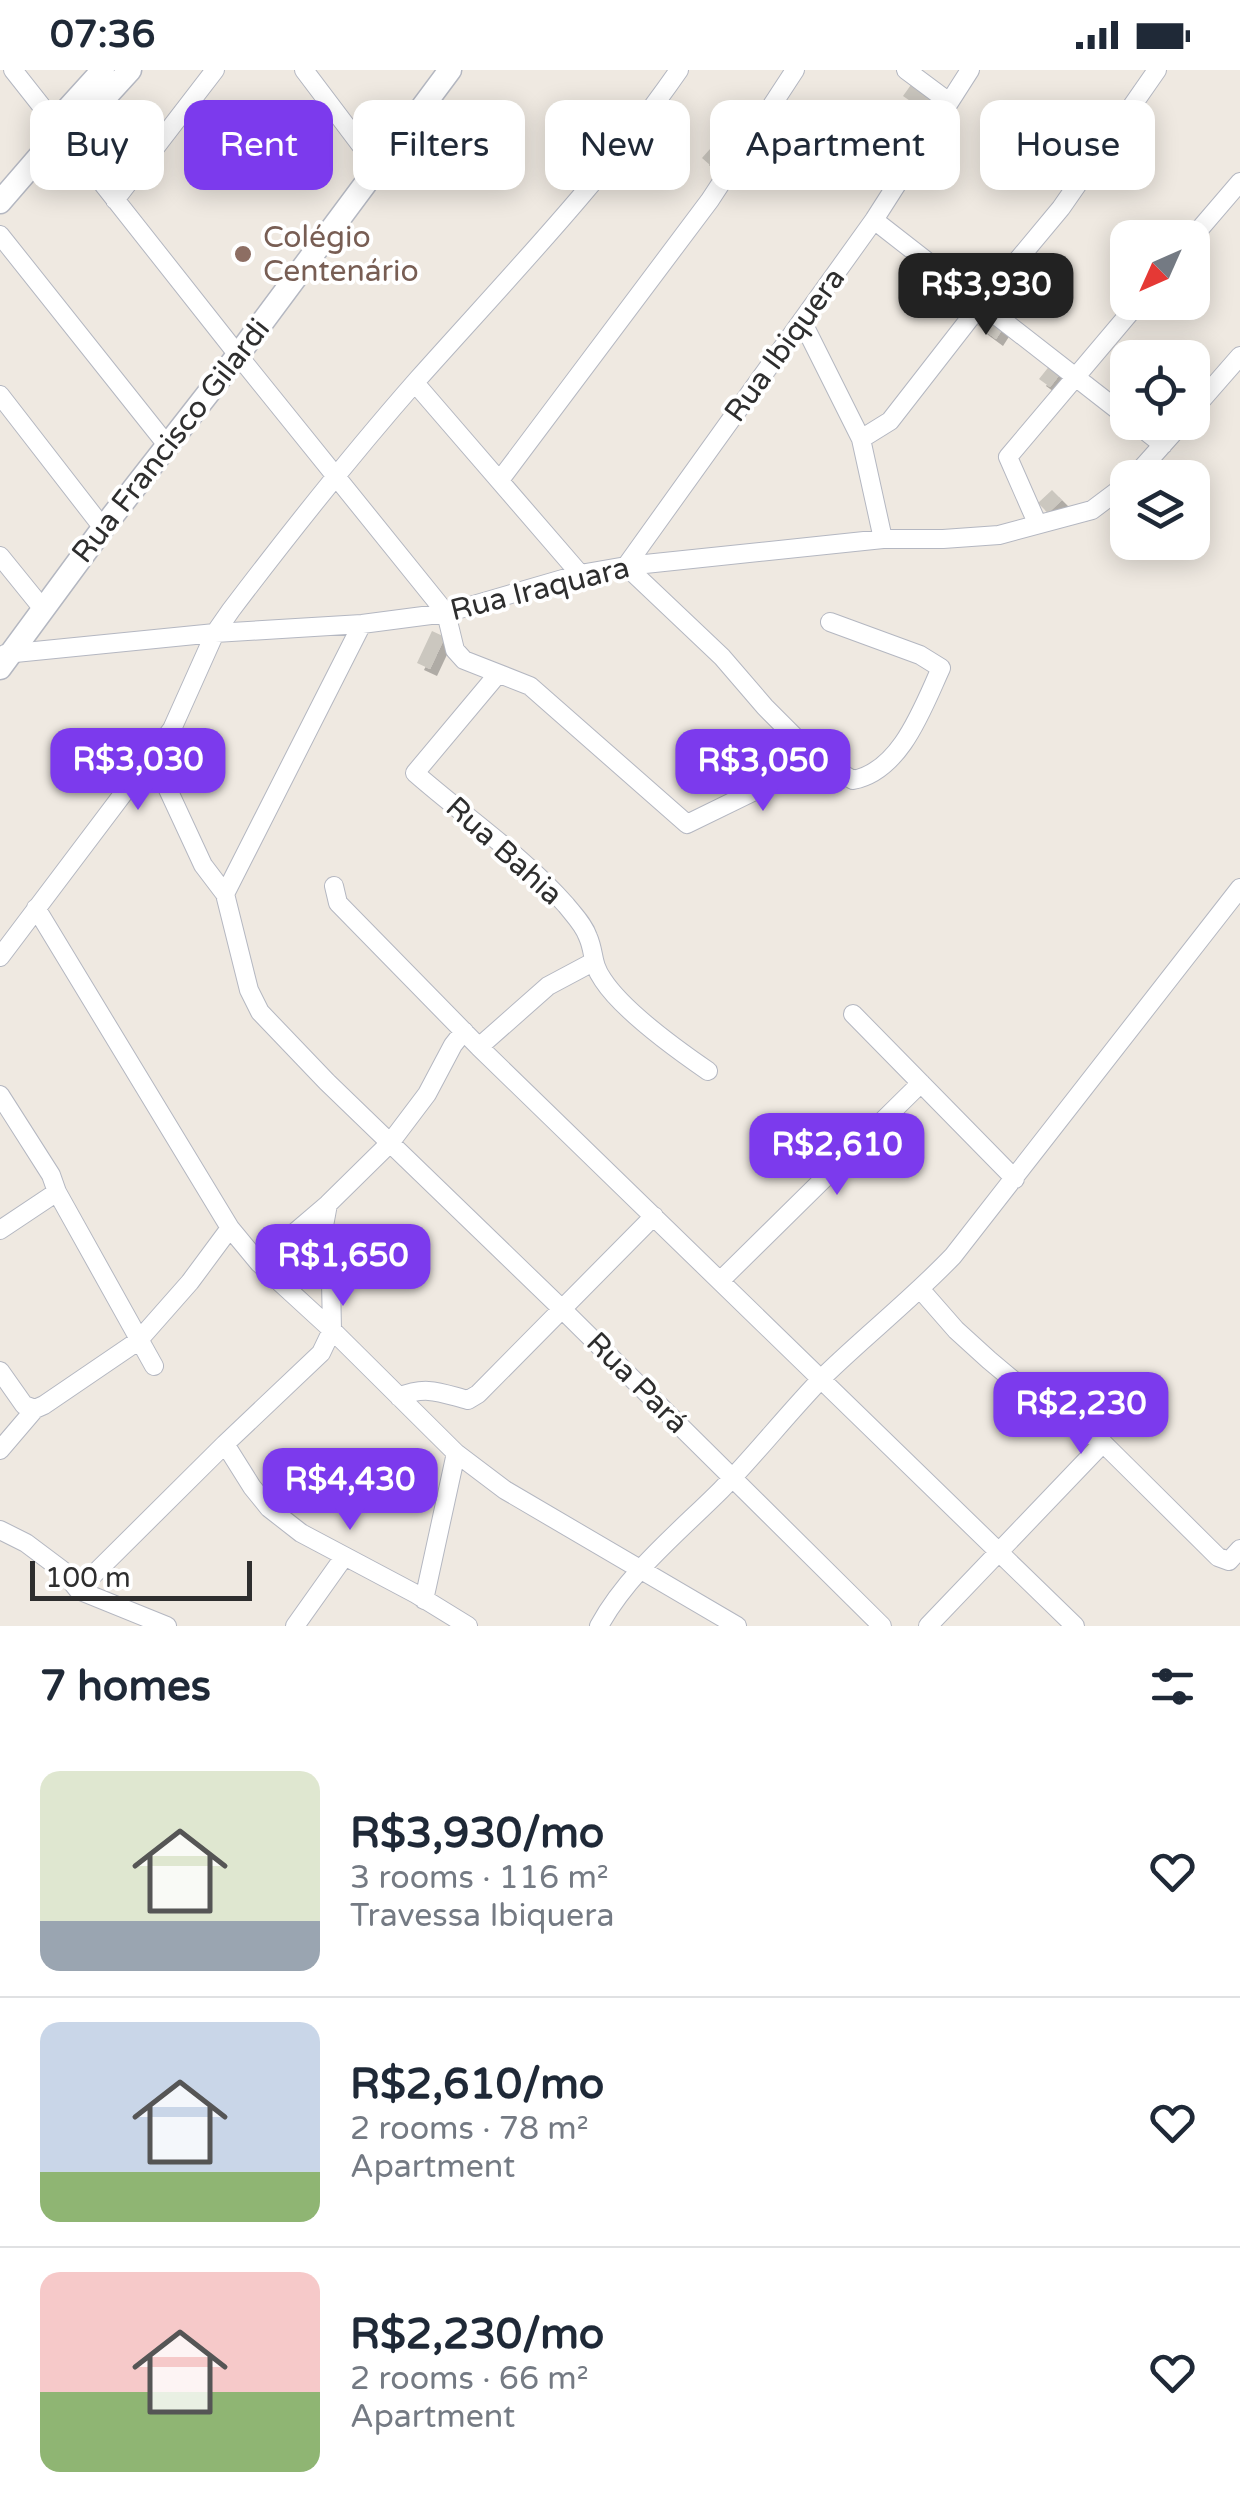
<!DOCTYPE html>
<html lang="en">
<head>
<meta charset="utf-8">
<style>
	body { margin:0; font-family:"Varela Round",sans-serif; background:#f6f6f7; color:#1f2937; height:100vh; display:flex; flex-direction:column; font-size:38px; white-space:nowrap }
	* { box-sizing:border-box; margin:0 }
	p { font-size:32px; color:#747a83 }
	.icon { flex:none; width:55px; height:55px; fill:none; stroke:currentColor; stroke-width:2; stroke-linecap:round; stroke-linejoin:round }
	.map { position:relative; height:1556px; overflow:hidden }
	.sheet { display:flex; flex-direction:column; background:#fff; flex:1 }
	.sheet>* { flex:none }
	.guide { position:absolute; left:30px; top:30px; width:1180px; height:90px; display:flex; gap:20px }
	.needle { width:65px; rotate:225deg }
	.tools { position:absolute; left:1110px; top:150px; display:grid; gap:20px }
	.tools a { display:grid; place-items:center; width:100px; height:100px; border-radius:20px; background:#fff; box-shadow:0 5px 25px #0003; font-size:50px }
	.scale { position:absolute; left:30px; bottom:25px; width:222px; box-sizing:border-box; padding-left:10px; border:5px solid #2e2e2e; border-top:0; font-size:28px; line-height:35px; white-space:nowrap; color:#2e2e2e; -webkit-text-stroke:8px #fff; paint-order:stroke }
	.price { position:absolute; translate:-50% -85px; padding:0 22px; border-radius:20px; background:#7c3aed; color:#fff; font-size:32px; line-height:65px; filter:drop-shadow(0 2px 5px #0008) }
	.price::after { content:''; position:absolute; left:50%; top:60px; width:30px; height:22px; margin-left:-15px; background:inherit; clip-path:polygon(0 0,100% 0,50% 100%) }
	.price.selected { background:#222; color:#fff }
	ul { padding:0; list-style:none }
	li { display:flex; align-items:center; gap:30px; height:250px; padding:0 40px }
	li+li { border-top:2px solid #e0e1e3 }
	li span { display:grid; place-items:center; flex:none; width:280px; height:200px; border-radius:20px; color:#555 }
	li>.icon { margin-inline-start:auto }
	span .icon { width:120px; height:120px; fill:#fffc; stroke-width:1 }
	li b { font-size:42px }
	h2 { display:flex; justify-content:space-between; align-items:center; height:120px; padding:0 40px; font-size:42px }
	.chip { padding:0 35px; border-radius:20px; background:#fff; box-shadow:0 5px 25px #0003; font-size:35px; line-height:90px }
	.chip.selected { background:#7c3aed; color:#fff }
	.status { display:flex; justify-content:space-between; align-items:center; height:70px; padding:0 50px; background:#fff; direction:ltr }
	.status svg { height:28px; fill:currentColor }
	.map>svg:first-child { display:block }
</style>
</head>
<body>
<div class="status"><b>07:36</b><svg viewBox="0 0 49 12"><path d="M0 12V9h3v3zM5 12V6h3v6zM10 12V3h3v9zM15 12V0h3v12zM26 1h20v11H26zM47 4h2v5h-2z"/></svg></div>
<div class="map">
<svg width="1240" height="1556" viewBox="0 0 1240 1556">
	<defs>
		<filter id="shadow"><feDropShadow dx="7" dy="7" stdDeviation="0" flood-color="#0004"/></filter>
	</defs>
	<rect width="100%" height="100%" fill="#efe9e1"/>
	<!-- building -->
	<path fill="#cbc7bf" filter="url(#shadow)" d="M913 12 936 28 926 42 903 26Z
		M710 79 726 92 718 102 702 88Z
		M986 241 1005 255 996 269 977 255Z
		M1051 294 1061 303 1050 317 1039 309Z
		M1052 420 1062 430 1048 443 1038 433Z
		M432 561 445 567 430 599 417 593Z"/>
	<g fill="none" stroke-linecap="round" stroke-linejoin="round">
		<!-- street casing -->
		<g stroke="#b4b7c1" stroke-width="20">
			<path id="street" d="M13 0 238 285 446 543 455 580 464 590 530 616 687 754 818 690
				M304 0 378 98
				M906 0 949 32
				M115 130 215 0
				M874 150 1128 348
				M0 165 167 375
				M1192 168 1240 112
				M802 251 861 369 883 469
				M415 313 580 504
				M0 325 103 458
				M1192 341 1240 286
				M1134 352 1163 375
				M861 369 890 351 981 234 1061 138 1157 0
				M1133 408 1183 352
				M500 410 710 130 795 0
				M1037 453 1008 387 1139 232
				M0 486 43 539
				M830 552 920 585 941 598C923 637 901 701 853 710L818 690 765 637 722 587 626 496 874 150 970 0
				M5 584 215 563 362 554 446 543 580 504 626 496 883 469H943L999 465 1092 440 1128 413
				M497 605 415 703C464 746 523 786 566 835 574 845 584 855 588 867 595 883 591 893 603 910 624 942 676 979 708 1001
				M152 685 203 795 225 824 249 920 260 942 327 1012 562 1239 882 1556
				M334 816 338 833 479 977 1075 1556
				M225 824 362 554
				M36 838 230 1158 259 1193 332 1260 456 1383 505 1420 737 1556
				M0 887 172 659 215 563 231 540C291 461 353 383 418 309 508 208 602 111 679 0
				M853 944 1015 1109
				M479 977 548 916 593 892
				M0 1025 51 1105 57 1122 154 1296
				M0 1160 57 1122
				M259 1193 328 1134 390 1073 427 1024 453 975 464 961
				M720 1211 921 1013
				M921 1220 956 1260 989 1290 1031 1325 1103 1373 1218 1487 1229 1491 1240 1479
				M0 1301 24 1335 35 1339
				M399 1327C426 1315 441 1323 468 1330L478 1324 654 1146
				M225 1374 252 1417 269 1438 301 1463 416 1524 468 1556
				M0 1380 35 1339 44 1335 138 1271 190 1212 230 1158
				M0 1460 26 1473 62 1500 78 1520 167 1556
				M78 1520 225 1374 321 1283 332 1260 331 1211 330 1203 319 1183 328 1134
				M424 1530 456 1383
				M295 1556 344 1487
				M599 1556C628 1503 679 1462 721 1420 757 1383 788 1343 824 1306 866 1265 912 1229 953 1186L1240 818
				M928 1556 1103 1373"/>
		</g>
		<!-- secondary casing -->
		<g stroke="#b4b7c1" stroke-width="25">
			<path id="secondary" d="M45 80 67 69 130 0
				M0 132 45 80 55 53 103 0
				M0 598 103 458 238 285 450 0"/>
		</g>
		<!-- street -->
		<use href="#street" stroke="#fff" stroke-width="18"/>
		<!-- secondary -->
		<use href="#secondary" stroke="#fff" stroke-width="22"/>
	</g>
	<!-- markers -->
	<circle fill="#8d6e63" stroke="#fff" stroke-width="4" cx="243" cy="184" r="10"/>
	<g text-anchor="middle" dominant-baseline="central" stroke-width="8" stroke-linejoin="round" paint-order="stroke">
		<!-- education labels -->
		<g font-size="30" fill="#785e54" stroke="#fff" text-anchor="start">
			<text x="263" y="167">Colégio<tspan x="263" dy="34">Centenário</tspan></text>
		</g>
		<!-- street labels -->
		<g font-size="30" fill="#2e2e2e" stroke="#fff">
			<text transform="translate(785 275) rotate(-54)">Rua Ibiquera</text>
			<text transform="translate(171 371) rotate(-52)">Rua Francisco Gilardi</text>
			<text transform="translate(540 519) rotate(-14)">Rua Iraquara</text>
			<text transform="translate(504 781) rotate(42)">Rua Bahia</text>
			<text transform="translate(637 1313) rotate(45)">Rua Pará</text>
		</g>
	</g>
</svg>
<div class="tools">
<a><svg class="needle" viewBox="-14 -14 28 28"><path d="M0-13l5 13h-10z" fill="#e53935"/><path d="M0 13l5-13h-10z" fill="#747a83"/></svg></a>
<a><svg class="icon" aria-label="locate" viewBox="0 0 24 24"><circle cx="12" cy="12" r="6"/><path d="M12 2v4M12 18v4M2 12h4M18 12h4"/></svg></a>
<a><svg class="icon" aria-label="layers" viewBox="0 0 24 24"><path d="M12 4l9 5-9 5-9-5zM3 14l9 5 9-5"/></svg></a>
</div>
<div class="scale">100 m</div>
<b class="price selected" style="left:986px;top:268px">R$3,930</b>
<b class="price" style="left:138px;top:743px">R$3,030</b>
<b class="price" style="left:763px;top:744px">R$3,050</b>
<b class="price" style="left:837px;top:1128px">R$2,610</b>
<b class="price" style="left:343px;top:1239px">R$1,650</b>
<b class="price" style="left:1081px;top:1387px">R$2,230</b>
<b class="price" style="left:350px;top:1463px">R$4,430</b>
<div class="guide">
<a class="chip">Buy</a>
<a class="chip selected">Rent</a>
<a class="chip">Filters</a>
<a class="chip">New</a>
<a class="chip">Apartment</a>
<a class="chip">House</a>
</div>
</div>
<section class="sheet">
<h2>7 homes<svg class="icon" aria-label="filters" viewBox="0 0 24 24"><path d="M4 7h16M4 17h16"/><circle cx="9" cy="7" r="2"/><circle cx="15" cy="17" r="2"/></svg></h2>
<ul>
<li><span style="background:linear-gradient(#dfe7d0 75%,#9aa5b1 0)"><svg class="icon" aria-label="home" viewBox="0 0 24 24"><path d="M3 11l9-7 9 7M6 9v11h12V9"/></svg></span><div><b>R$3,930/mo</b><p>3 rooms · 116 m²</p><p>Travessa Ibiquera</p></div><svg class="icon" aria-label="heart" viewBox="0 0 24 24"><path d="M12 20l-8-8c-3-5 5-10 8-4 3-6 11-1 8 4z"/></svg></li>
<li><span style="background:linear-gradient(#c9d6e8 75%,#8fb573 0)"><svg class="icon" aria-label="home" viewBox="0 0 24 24"><path d="M3 11l9-7 9 7M6 9v11h12V9"/></svg></span><div><b>R$2,610/mo</b><p>2 rooms · 78 m²</p><p>Apartment</p></div><svg class="icon" aria-label="heart" viewBox="0 0 24 24"><path d="M12 20l-8-8c-3-5 5-10 8-4 3-6 11-1 8 4z"/></svg></li>
<li><span style="background:linear-gradient(#f6c9c9 60%,#8fb573 0)"><svg class="icon" aria-label="home" viewBox="0 0 24 24"><path d="M3 11l9-7 9 7M6 9v11h12V9"/></svg></span><div><b>R$2,230/mo</b><p>2 rooms · 66 m²</p><p>Apartment</p></div><svg class="icon" aria-label="heart" viewBox="0 0 24 24"><path d="M12 20l-8-8c-3-5 5-10 8-4 3-6 11-1 8 4z"/></svg></li>
</ul>
</section>
</body>
</html>
